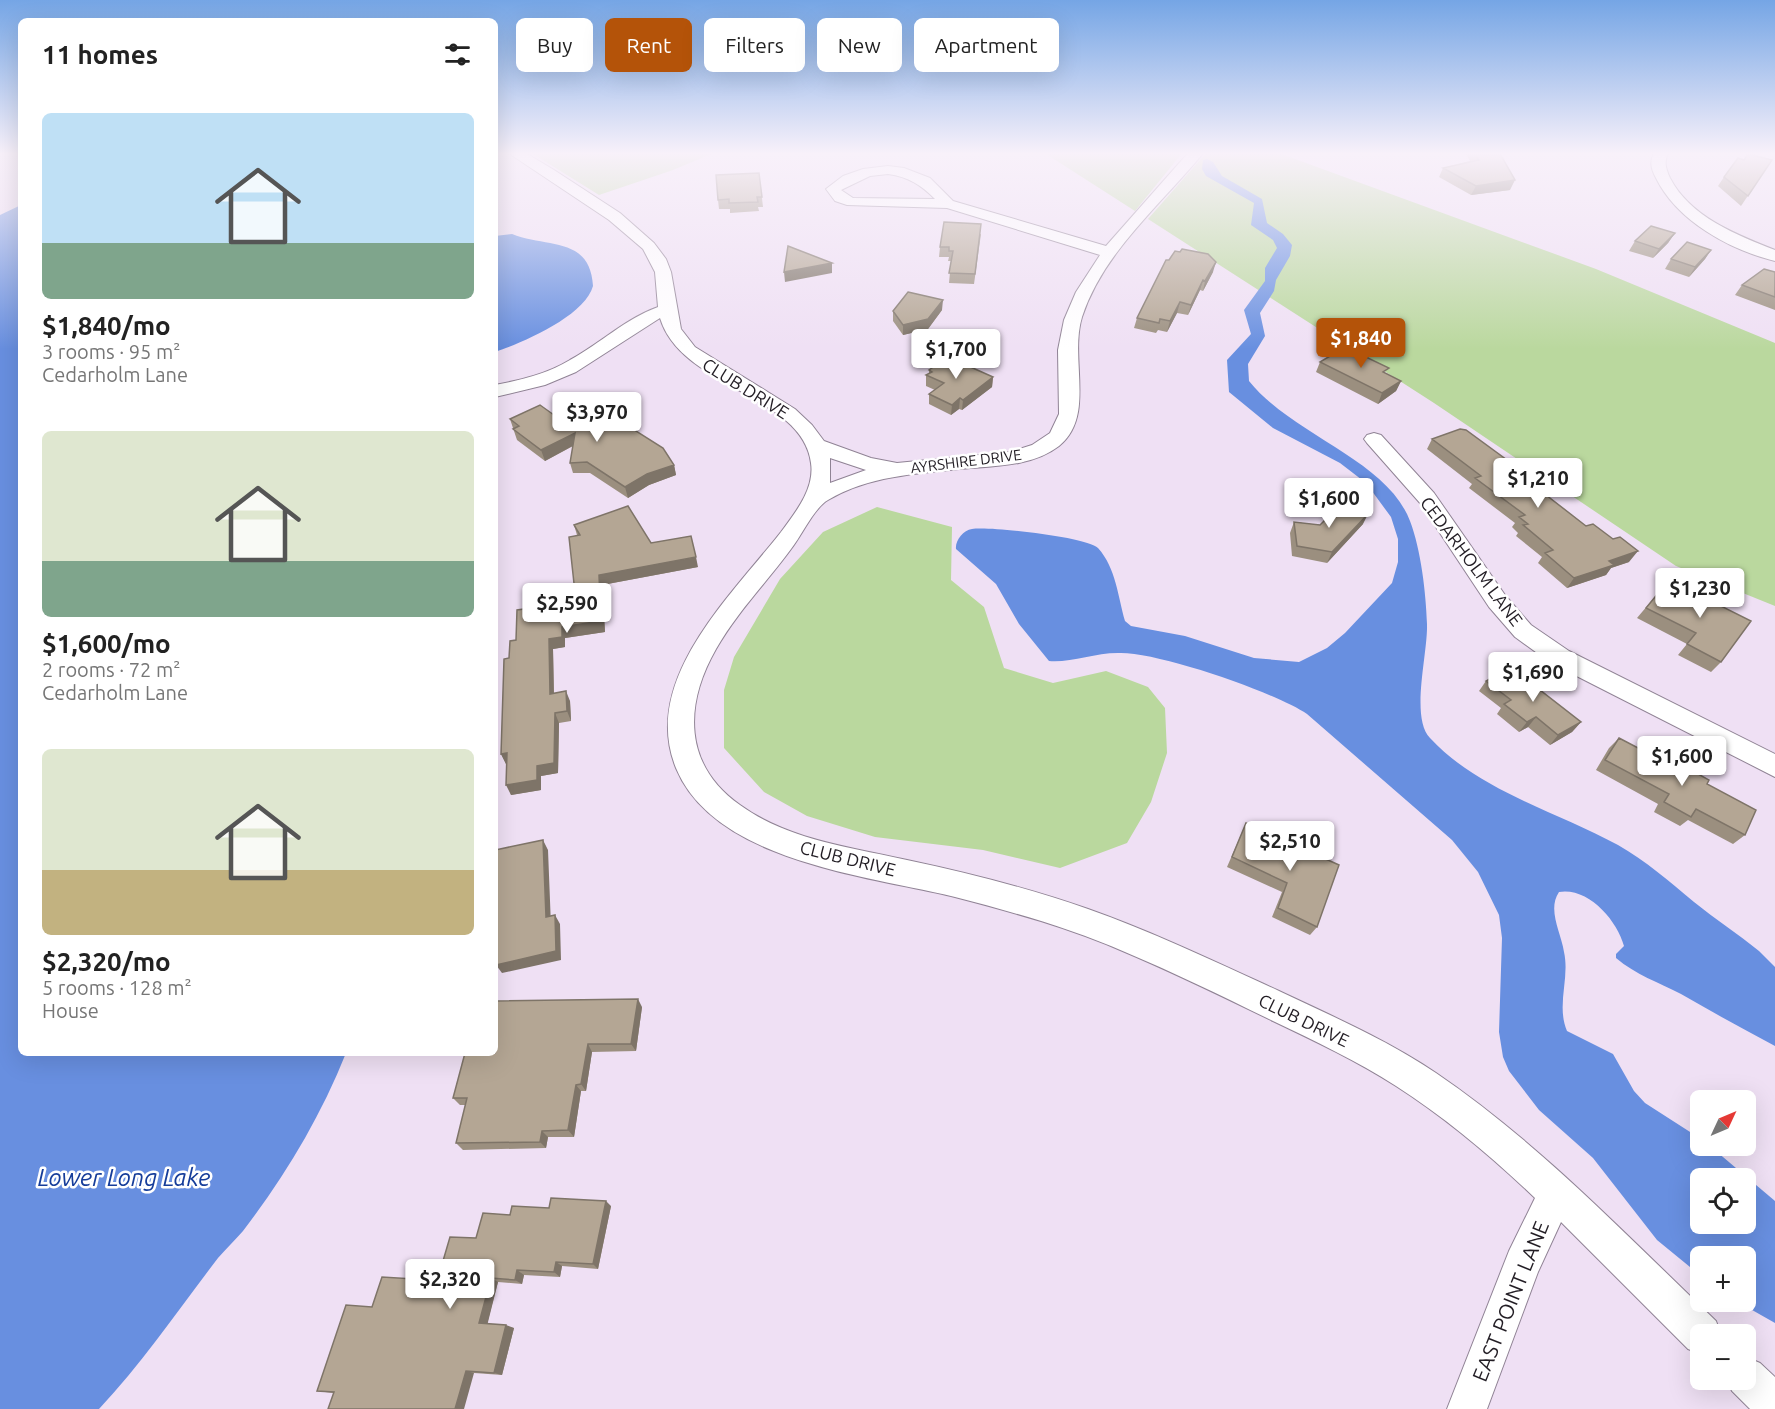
<!DOCTYPE html>
<html lang="en">
<head>
<meta charset="utf-8">
<style>
	body { margin:0; font-family:Ubuntu,sans-serif; background:#f6f6f6; color:#222; height:100vh; display:flex; flex-direction:column; font-size:22px; white-space:nowrap }
	* { box-sizing:border-box; margin:0 }
	p { font-size:20px; color:#767676 }
	.icon { flex:none; width:33px; height:33px; fill:none; stroke:currentColor; stroke-width:2; stroke-linecap:round; stroke-linejoin:round }
	.map { position:relative; flex:1; overflow:hidden }
	.side { position:absolute; left:18px; top:18px; width:480px; height:1038px; display:flex; flex-direction:column; background:#fff; border-radius:9px; box-shadow:0 6px 24px #0002 }
	.side>* { flex:none }
	.top-card { position:absolute; left:516px; top:18px; width:570px; height:54px; display:flex; gap:12px }
	.needle { width:39px; rotate:46deg }
	.controls { position:absolute; left:1690px; top:1090px; display:grid; gap:12px }
	.controls a { display:grid; place-items:center; width:66px; height:66px; border-radius:9px; background:#fff; box-shadow:0 6px 24px #0002; font-size:30px }
	.price { position:absolute; translate:-50% -51px; padding:0 14px; border-radius:6px; background:#fff; color:#222; font-size:20px; line-height:39px; filter:drop-shadow(0 2px 3px #0008) }
	.price::after { content:''; position:absolute; left:50%; top:36px; width:18px; height:14px; margin-left:-9px; background:inherit; clip-path:polygon(0 0,100% 0,50% 100%) }
	.price.on { background:#b45309; color:#fff }
	ul { padding:0; list-style:none }
	li { display:grid; align-content:center; gap:12px; height:318px; padding:0 24px }
	li span { display:grid; place-items:center; height:186px; border-radius:9px; color:#555 }
	li>.icon { margin-inline-start:auto }
	span .icon { width:108px; height:108px; fill:#fffc; stroke-width:1 }
	li b { font-size:26px }
	h2 { display:flex; justify-content:space-between; align-items:center; height:72px; padding:0 24px; font-size:26px }
	.pill { padding:0 21px; border-radius:9px; background:#fff; box-shadow:0 6px 24px #0002; font-size:21px; line-height:54px }
	.pill.on { background:#b45309; color:#fff }
	.map>svg:first-child { display:block }
</style>
</head>
<body>
<div class="map">
<svg width="1775" height="1409" viewBox="0 0 1775 1409">
	<rect width="100%" height="100%" fill="#efe0f4"/>
	<!-- green -->
	<path fill="#bad89e" d="M530 152H716L673 170 599 195Z
		M1043 152H1183L1135 211Z
		M1207 152H1276L1596 269 1775 343V606L1676 566 1434 403 1148 219Z
		M877 507 952 527 951 580 984 607 1004 668 1053 683 1106 671 1148 687 1165 708 1167 753 1151 802 1127 843 1060 868 983 850 875 837 807 816 764 792 724 748V690L734 657 780 579 823 532Z"/>
	<!-- water -->
	<path fill="#688fe0" fill-rule="evenodd" d="M1207 159 1213 162 1222 176 1262 199 1267 223 1283 234 1292 245 1290 256 1276 280 1274 291 1260 313 1265 336 1248 364 1249 381C1292 435 1387 460 1410 521 1421 550 1426 593 1427 624 1428 654 1410 717 1430 738 1479 791 1556 811 1618 845 1646 861 1669 881 1694 902 1715 919 1738 934 1759 951L1775 967V1046C1743 1029 1712 1012 1681 994 1658 982 1636 975 1616 958V954L1624 946C1617 920 1588 887 1559 892 1547 910 1561 932 1564 952 1570 979 1556 1005 1567 1031L1613 1054 1634 1091 1645 1103 1701 1139V1146H1710L1775 1201V1323L1738 1302H1746V1257H1701V1276L1657 1240 1593 1158 1539 1110 1509 1071 1503 1057 1499 1032 1502 938 1499 915 1478 872 1452 840 1307 714C1274 692 1161 653 1121 653 1096 652 1071 663 1049 661L1019 624 996 584 956 549C955 541 963 530 972 529 989 526 1088 537 1098 548 1116 568 1118 597 1125 621L1131 626 1185 636 1254 658 1299 662 1327 648 1345 633 1392 583 1398 562V539L1391 517 1366 483 1340 463 1273 428 1229 392 1227 360 1251 334 1244 310 1265 281V268L1277 248 1273 240 1251 225 1254 203 1206 176 1202 169 1203 160ZM1701 1179H1746V1224H1701Z
		M21 205V1053H346C320 1118 285 1176 243 1231 235 1240 226 1249 218 1258 179 1309 143 1362 99 1409H0V215Z
		M512 234C547 248 590 236 593 286 585 316 522 343 495 352V236Z"/>
	<g fill="none" stroke-linecap="round" stroke-linejoin="round">
		<!-- street casing -->
		<g stroke="#908395" stroke-width="2">
			<path id="street" d="M507 152H524L554 170 620 213 654 243 666 259 671 272 681 329 695 347 795 409 812 425 824 441 871 458 897 463 1010 452 1032 445 1050 433 1059 414 1058 350 1064 320 1076 292 1100 255 947 208 847 205 835 201 826 189 843 176 863 169 888 166 904 168 930 178 953 201 1106 246 1189 152H1204C1161 205 1103 252 1082 317 1069 359 1096 416 1059 446 1032 467 992 466 959 469 915 474 868 476 828 500 814 508 802 535 791 549 767 582 737 612 716 649 684 705 683 765 740 805 788 840 850 847 907 860 968 873 1029 888 1088 909 1153 932 1216 962 1279 991 1332 1016 1387 1040 1436 1073 1539 1143 1626 1235 1716 1321L1721 1335H1701V1354L1688 1349 1561 1222 1538 1272 1487 1409H1447L1509 1251 1535 1198C1492 1157 1446 1118 1396 1086 1357 1061 1315 1041 1273 1021 1224 997 1175 973 1125 952 1070 928 1013 912 955 897 869 876 715 862 676 768 640 680 732 595 781 532 795 513 815 489 811 463 802 394 681 388 660 318L576 372 545 385 495 397V385C521 380 547 374 570 360 601 343 625 319 658 307L655 272 643 249 609 220ZM888 174C909 177 921 185 935 199L853 198 841 190 870 176ZM830 458 866 470 830 483Z
				M1655 152H1669C1663 161 1666 169 1670 178 1690 217 1737 235 1775 250V261C1730 250 1677 221 1656 178 1651 169 1649 161 1655 152Z
				M1374 433 1381 435 1434 493 1505 595 1531 625 1569 651 1775 754V777L1551 663 1515 637 1489 607 1420 503 1367 443 1364 439 1367 435Z
				M1746 1357 1760 1363 1775 1377V1409H1750L1732 1391 1727 1380H1746Z"/>
		</g>
		<!-- street -->
		<use href="#street" fill="#fff" fill-rule="evenodd"/>
	</g>
	<!-- wall -->
	<path fill="#9b8f7f" d="M1465 152H1499L1510 190 1471 195 1439 177 1443 168 1470 161Z
		M1744 160H1772L1741 206 1718 186 1724 177Z
		M759 173 763 207H758L759 211 730 213V209H719L718 200Z
		M1675 233 1668 243 1653 258 1629 251 1635 241Z
		M981 234 974 284 949 283 951 261H948L949 257H939L940 247Z
		M1711 250 1705 259 1689 277 1665 269 1671 259Z
		M1180 252 1213 272 1203 291 1200 290 1188 315 1177 313 1167 332 1158 330 1156 333 1134 328 1137 318 1169 260Z
		M1775 272V310L1735 295 1742 285Z
		M942 310 928 329 903 335 893 321V311Z
		M1320 362 1386 373 1401 381 1396 391 1378 404 1316 372Z
		M929 370 993 377 992 387 962 410 959 409 951 415 929 404V394L935 390 926 386V375L929 374Z
		M510 419 575 430 674 465 676 475 649 485 628 498 590 473H573L570 463 573 446 545 461 517 440Z
		M1432 439 1530 482 1629 562 1611 568 1606 575 1567 588 1538 563 1542 557 1516 536 1518 533 1512 527 1515 523 1469 488 1472 484 1427 449Z
		M1294 522 1320 525 1363 524 1327 563 1292 556 1290 533Z
		M574 525 651 543 698 567 602 585 605 632 565 638V647L553 649 554 693 570 701 571 721 559 723 558 773 541 776V790L511 795 507 764H506L501 754 509 658 516 640 576 602 577 535Z
		M1669 580 1721 662 1711 672 1678 655 1687 644 1637 618Z
		M1486 681 1532 689 1581 722 1572 732 1550 745 1528 727 1519 732 1497 714 1501 708 1479 691Z
		M1619 738 1680 770 1684 766 1707 784 1745 835 1733 844 1688 820 1680 826 1654 812 1658 804 1596 770 1609 748Z
		M1246 823 1317 927 1310 935 1272 917 1282 892 1227 867Z
		M642 1007 636 1051 592 1052 586 1091H581L574 1137H548L546 1148 463 1150 456 1143 466 1105H460L453 1098 495 1053Z
		M611 1206 598 1269 562 1266 560 1277 524 1275 522 1284 498 1282 487 1324 514 1328 502 1375 474 1373 333 1393 317 1391 372 1307 443 1261 510 1215 549 1208Z"/>
	<!-- shaded-wall -->
	<path fill="#7e7468" d="M1515 180 1510 190 1471 195 1476 186Z
		M1675 233 1668 243 1653 258 1659 249Z
		M1711 250 1705 259 1689 277 1695 267Z
		M1216 262 1213 272 1203 291 1205 281Z
		M832 263V273L785 282 784 272Z
		M1203 280 1200 290 1188 315 1191 305Z
		M943 300 942 310 928 329 903 335V325Z
		M1180 302 1177 313 1167 332 1170 321Z
		M993 377 992 387 962 410 963 400Z
		M1401 381 1396 391 1378 404 1382 393Z
		M960 398 959 409 951 415 952 405Z
		M575 433 578 443 545 461 541 450Z
		M674 465 676 475 649 485 628 498 625 487 647 474Z
		M1368 514 1363 524 1327 563 1332 552Z
		M1638 551 1629 562 1611 568 1606 575 1567 588 1574 578 1609 561Z
		M696 557 698 567 602 585 605 632 565 638V647L553 649 554 704 550 694 549 639 562 627 599 575Z
		M566 691 570 701 571 721 567 711Z
		M555 713 559 723 558 773 541 776V790L511 795 506 785Z
		M1536 717 1528 727 1519 732 1527 722Z
		M1581 722 1572 732 1550 745 1558 735Z
		M507 753 512 763 506 764 501 754Z
		M543 840 548 850 551 926 546 917Z
		M555 915 560 924 561 960 502 973 496 965Z
		M638 999 642 1007 636 1051 631 1044Z
		M588 1044 592 1052 586 1091 581 1084Z
		M576 1085 581 1091 574 1137 568 1130Z
		M542 1131 548 1137 546 1148 540 1142Z
		M606 1201 611 1206 598 1269 593 1264Z
		M556 1262 562 1266 560 1277 554 1272Z
		M517 1270 524 1275 522 1284 515 1280Z
		M491 1278 498 1282 487 1326 479 1323Z
		M506 1325 514 1328 502 1375 494 1373Z
		M466 1371 474 1373 464 1409H455Z"/>
	<!-- building -->
	<path fill="#b4a694" stroke="#7e7468" stroke-width="1.5" d="M1474 152H1499L1515 180 1476 186 1443 168 1479 160Z
		M1748 154 1772 160 1748 196 1724 177 1738 158 1744 160Z
		M759 173 762 197H757L758 202 729 203V199L718 200 716 175Z
		M944 222 981 224 975 274 949 273 953 251H949V247H940Z
		M1651 226 1675 233 1659 249 1635 241Z
		M1687 242 1711 250 1695 267 1671 259Z
		M788 246 832 263 784 272Z
		M1182 249 1208 254 1216 262 1205 281 1203 280 1191 305 1180 302 1170 321 1160 319 1159 323 1137 318 1166 260H1169L1175 251 1180 252Z
		M1764 269 1775 272V297L1742 285Z
		M908 292 943 300 928 319 903 325 893 311Z
		M1345 347 1389 368 1383 372 1401 381 1382 393 1320 362Z
		M948 357 993 377 963 400 960 398 952 405 929 394 944 383 926 375 932 372 929 370Z
		M540 405 575 430 578 414 595 405 663 448 674 465 647 474 625 487 587 462 570 463 575 433 541 450 513 429 519 426 510 419Z
		M1460 429 1466 430 1533 479 1528 481 1586 526 1593 524 1613 539 1620 537 1638 551 1609 561 1614 565 1574 578 1545 553 1553 550 1523 525 1528 524 1519 517 1525 515 1475 478 1481 476 1432 439Z
		M1343 502 1368 514 1332 552 1297 546 1294 522 1320 525Z
		M628 506 651 543 691 536 696 557 599 575 601 621 562 627V637L549 639 550 694 566 691 567 711 555 713 554 763 537 766V780L506 785 507 753 501 754 504 659 509 658 510 641 516 640 517 610 576 602 569 537 580 535 574 525Z
		M1669 580 1751 621 1721 662 1687 644 1696 633 1646 608Z
		M1507 669 1532 689 1536 687 1581 722 1558 735 1536 717 1527 722 1504 704 1511 700 1486 681Z
		M1619 738 1682 771 1684 766 1709 780 1707 784 1756 810 1745 835 1696 809 1691 817 1664 802 1669 794 1605 760Z
		M1246 823 1339 865 1317 927 1278 908 1287 883 1232 857Z
		M543 840 546 917 555 915 556 951 496 965 495 850Z
		M638 999 631 1044H588L581 1084 576 1085 568 1130 542 1131 540 1142 456 1143 467 1098H453L465 1053H495V1001Z
		M551 1198 606 1201 593 1264 556 1262 554 1272 517 1270 515 1280 491 1278 479 1323 506 1325 494 1373 466 1371 455 1409H328L334 1392 317 1391 346 1305 372 1307 382 1277 414 1279 420 1260 443 1261 450 1237 476 1238 483 1213 510 1215 512 1206 549 1208Z"/>
	<!-- sky -->
	<linearGradient id="sky" x2="0" y2="1"><stop stop-color="#75a5e5"/><stop offset="0.44" stop-color="#f8f1fa"/><stop offset="1" stop-color="#f8f1fa" stop-opacity="0"/></linearGradient>
	<rect width="1775" height="349" fill="url(#sky)"/>
	<g text-anchor="middle" dominant-baseline="central" stroke-width="5" stroke-linejoin="round" paint-order="stroke">
		<!-- far-street labels -->
		<g font-size="15" fill="#221d24" stroke="#fff">
			<text transform="translate(966 461) rotate(-7)">AYRSHIRE DRIVE</text>
		</g>
		<!-- street labels -->
		<g font-size="18" fill="#221d24" stroke="#fff">
			<text transform="translate(746 388) rotate(32)">CLUB DRIVE</text>
			<text transform="translate(1472 561) rotate(53)">CEDARHOLM LANE</text>
			<text transform="translate(848 858) rotate(14)">CLUB DRIVE</text>
			<text transform="translate(1304 1020) rotate(26)">CLUB DRIVE</text>
		</g>
		<!-- near-street labels -->
		<g font-size="21" fill="#221d24" stroke="#fff">
			<text transform="translate(1510 1301) rotate(-68)">EAST POINT LANE</text>
		</g>
		<!-- near-water labels -->
		<g font-size="24" font-style="italic" fill="#163d9a" stroke="#fff">
			<text x="124" y="1177">Lower Long Lake</text>
		</g>
	</g>
</svg>
<div class="controls">
<a><svg class="needle" viewBox="-14 -14 28 28"><path d="M0-13l5 13h-10z" fill="#e53935"/><path d="M0 13l5-13h-10z" fill="#767676"/></svg></a>
<a><svg class="icon" aria-label="locate" viewBox="0 0 24 24"><circle cx="12" cy="12" r="6"/><path d="M12 2v4M12 18v4M2 12h4M18 12h4"/></svg></a>
<a>+</a>
<a>−</a>
</div>
<b class="price on" style="left:1361px;top:369px">$1,840</b>
<b class="price" style="left:956px;top:380px">$1,700</b>
<b class="price" style="left:597px;top:443px">$3,970</b>
<b class="price" style="left:1538px;top:509px">$1,210</b>
<b class="price" style="left:1329px;top:529px">$1,600</b>
<b class="price" style="left:1700px;top:619px">$1,230</b>
<b class="price" style="left:567px;top:634px">$2,590</b>
<b class="price" style="left:1533px;top:703px">$1,690</b>
<b class="price" style="left:1682px;top:787px">$1,600</b>
<b class="price" style="left:1290px;top:872px">$2,510</b>
<b class="price" style="left:450px;top:1310px">$2,320</b>
<div class="top-card">
<a class="pill">Buy</a>
<a class="pill on">Rent</a>
<a class="pill">Filters</a>
<a class="pill">New</a>
<a class="pill">Apartment</a>
</div>
<section class="side">
<h2>11 homes<svg class="icon" aria-label="filters" viewBox="0 0 24 24"><path d="M4 7h16M4 17h16"/><circle cx="9" cy="7" r="2"/><circle cx="15" cy="17" r="2"/></svg></h2>
<ul>
<li><span style="background:linear-gradient(#bfe0f5 70%,#7fa58c 0)"><svg class="icon" aria-label="home" viewBox="0 0 24 24"><path d="M3 11l9-7 9 7M6 9v11h12V9"/></svg></span><div><b>$1,840/mo</b><p>3 rooms · 95 m²</p><p>Cedarholm Lane</p></div></li>
<li><span style="background:linear-gradient(#dfe7d0 70%,#7fa58c 0)"><svg class="icon" aria-label="home" viewBox="0 0 24 24"><path d="M3 11l9-7 9 7M6 9v11h12V9"/></svg></span><div><b>$1,600/mo</b><p>2 rooms · 72 m²</p><p>Cedarholm Lane</p></div></li>
<li><span style="background:linear-gradient(#dfe7d0 65%,#c2b280 0)"><svg class="icon" aria-label="home" viewBox="0 0 24 24"><path d="M3 11l9-7 9 7M6 9v11h12V9"/></svg></span><div><b>$2,320/mo</b><p>5 rooms · 128 m²</p><p>House</p></div></li>
</ul>
</section>
</div>
</body>
</html>
